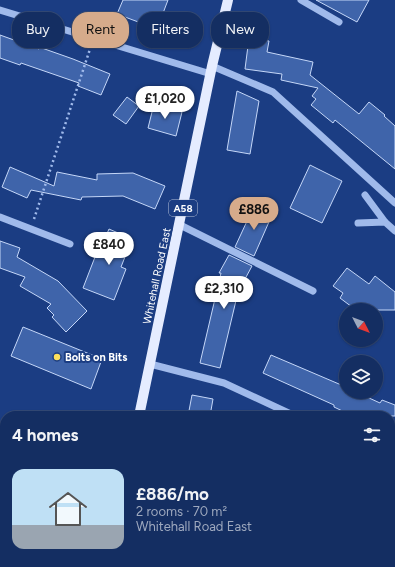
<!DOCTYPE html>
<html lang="en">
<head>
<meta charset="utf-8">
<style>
	body { margin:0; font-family:Figtree,sans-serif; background:#1d3668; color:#f1f3f6; height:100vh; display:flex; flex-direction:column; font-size:15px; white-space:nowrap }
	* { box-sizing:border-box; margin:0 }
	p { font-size:13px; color:#9da8be }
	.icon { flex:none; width:22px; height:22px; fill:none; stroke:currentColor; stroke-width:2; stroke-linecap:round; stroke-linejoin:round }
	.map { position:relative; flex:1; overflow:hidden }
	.panel { position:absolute; left:0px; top:411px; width:395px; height:156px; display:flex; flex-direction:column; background:#142e62; border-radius:16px 16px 0 0; box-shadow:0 1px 3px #0004,0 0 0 1px #334a77 }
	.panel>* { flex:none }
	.banner { position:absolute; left:12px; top:12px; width:371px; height:36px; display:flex; gap:8px }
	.needle { width:26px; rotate:132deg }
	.fabs { position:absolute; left:339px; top:303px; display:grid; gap:8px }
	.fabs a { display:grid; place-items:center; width:44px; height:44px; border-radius:50%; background:#142e62; box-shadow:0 1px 3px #0004,0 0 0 1px #334a77; font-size:20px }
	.price { position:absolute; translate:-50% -34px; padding:0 9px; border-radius:14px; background:#fff; color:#222; font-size:13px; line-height:26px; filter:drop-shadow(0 1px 2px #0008) }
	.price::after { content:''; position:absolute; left:50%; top:24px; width:12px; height:9px; margin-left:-6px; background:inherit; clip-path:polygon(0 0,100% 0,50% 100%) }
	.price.selected { background:#d6ab8b; color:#111 }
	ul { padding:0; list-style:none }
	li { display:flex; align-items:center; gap:12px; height:100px; padding:0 12px }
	li span { display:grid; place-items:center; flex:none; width:112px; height:80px; border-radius:12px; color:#555 }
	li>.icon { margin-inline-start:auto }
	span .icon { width:48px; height:48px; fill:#fffc; stroke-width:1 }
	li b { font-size:17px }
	h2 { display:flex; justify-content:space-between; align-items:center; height:48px; padding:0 12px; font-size:17px }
	.tag { padding:0 14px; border-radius:16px; background:#142e62; box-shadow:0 1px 3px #0004,0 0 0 1px #334a77; font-size:14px; line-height:36px }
	.tag.selected { background:#d6ab8b; color:#111 }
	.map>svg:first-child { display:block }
</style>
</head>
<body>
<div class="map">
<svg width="395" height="567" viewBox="0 0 395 567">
	<rect width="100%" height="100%" fill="#1b3d83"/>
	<!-- building -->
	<path fill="#3f64aa" stroke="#c5d7f8" d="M123 0H168L157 29 117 14Z
		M316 0H369L357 22Z
		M0 35 39 49V47L73 59 110 74 101 95 78 86 79 83 21 63 20 65 0 58Z
		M249 38 269 41 267 52 313 62 310 75 359 114 369 102 385 115 384 116 395 126V169L335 120 333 123 311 105 316 99 312 96 318 88 281 80 282 74 245 69Z
		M237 91 259 101 250 154 227 150Z
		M127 97 139 106 126 124 113 115Z
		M154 104 182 112 176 136 148 128Z
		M310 165 342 181 322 223 290 208Z
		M10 167 54 186 57 172 97 180V174L133 173 165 186 155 209 123 196 82 197 81 200 31 190 27 198 2 187Z
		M254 206 272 215 254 256 235 247Z
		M109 229 132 239 121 267 126 269 114 300 83 288 95 257H97Z
		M0 241 20 248 17 257 58 281 87 311 66 332 52 317 54 315 47 308 51 304 20 286 25 277 0 268Z
		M229 255 252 266 238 292 220 368 200 363 221 273H219Z
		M347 268 369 284 375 276 395 292V310H356L340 298 343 293 333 286Z
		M23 327 102 359 91 389 11 356Z
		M271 355 346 387V392H356L380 403 382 400 395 405V416H353L334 407V405L263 373Z
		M192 395 213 399 210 416H188Z"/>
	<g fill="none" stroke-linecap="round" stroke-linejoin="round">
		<!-- path -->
		<path stroke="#a0baeb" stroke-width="2.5" stroke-dasharray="2 3" stroke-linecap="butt" d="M34 219 90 49"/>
		<!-- minor -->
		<path stroke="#a0baeb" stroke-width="7" d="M301 0 339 22
			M0 10 211 74
			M212 66 273 92 395 203
			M365 195 385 222 395 231
			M0 217 70 244
			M358 223 385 222
			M180 225 313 291
			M150 364 224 383 295 416
			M390 457 395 459
			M0 528H5
			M303 567 304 562"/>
		<!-- major -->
		<path stroke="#e5ecff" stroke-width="10" d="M139 416 212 66 228 0
			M110 567 111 562"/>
	</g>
	<!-- markers -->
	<circle fill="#fcdf5d" stroke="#1b3d83" stroke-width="1.5" cx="57" cy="357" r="4"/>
	<g text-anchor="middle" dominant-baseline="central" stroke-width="4" stroke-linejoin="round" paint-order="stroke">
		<!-- shield labels -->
		<rect fill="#1b3d83" stroke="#bbc5da" stroke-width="1" x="169" y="200" width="28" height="16" rx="3"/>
		<g font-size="10" font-weight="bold" fill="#fff">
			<text x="183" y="208">A58</text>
		</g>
		<!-- street labels -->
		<g font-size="11" fill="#fff" stroke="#1b3d83">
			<text transform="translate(157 276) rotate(-78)">Whitehall Road East</text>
		</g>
		<!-- poi labels -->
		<g font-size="11" font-weight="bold" fill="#fff" stroke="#1b3d83" text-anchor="start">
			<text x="65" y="357">Bolts on Bits</text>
		</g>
	</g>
</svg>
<div class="fabs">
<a><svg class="needle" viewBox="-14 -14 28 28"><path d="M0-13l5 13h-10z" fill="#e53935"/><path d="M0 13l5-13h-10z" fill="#9da8be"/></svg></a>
<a><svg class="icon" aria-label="layers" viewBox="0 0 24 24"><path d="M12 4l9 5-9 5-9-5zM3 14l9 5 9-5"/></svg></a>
</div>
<b class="price" style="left:165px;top:120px">£1,020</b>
<b class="price selected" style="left:254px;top:231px">£886</b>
<b class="price" style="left:109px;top:266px">£840</b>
<b class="price" style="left:224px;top:310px">£2,310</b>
<div class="banner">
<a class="tag">Buy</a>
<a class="tag selected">Rent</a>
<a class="tag">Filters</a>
<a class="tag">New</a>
</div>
<section class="panel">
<h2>4 homes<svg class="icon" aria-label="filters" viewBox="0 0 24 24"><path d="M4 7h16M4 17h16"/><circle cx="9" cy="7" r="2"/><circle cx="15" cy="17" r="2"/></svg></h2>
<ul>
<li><span style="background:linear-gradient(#bfe0f5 70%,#9aa5b1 0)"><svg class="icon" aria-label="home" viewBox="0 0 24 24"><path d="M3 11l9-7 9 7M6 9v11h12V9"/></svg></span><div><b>£886/mo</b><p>2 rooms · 70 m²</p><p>Whitehall Road East</p></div></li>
</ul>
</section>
</div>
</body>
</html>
